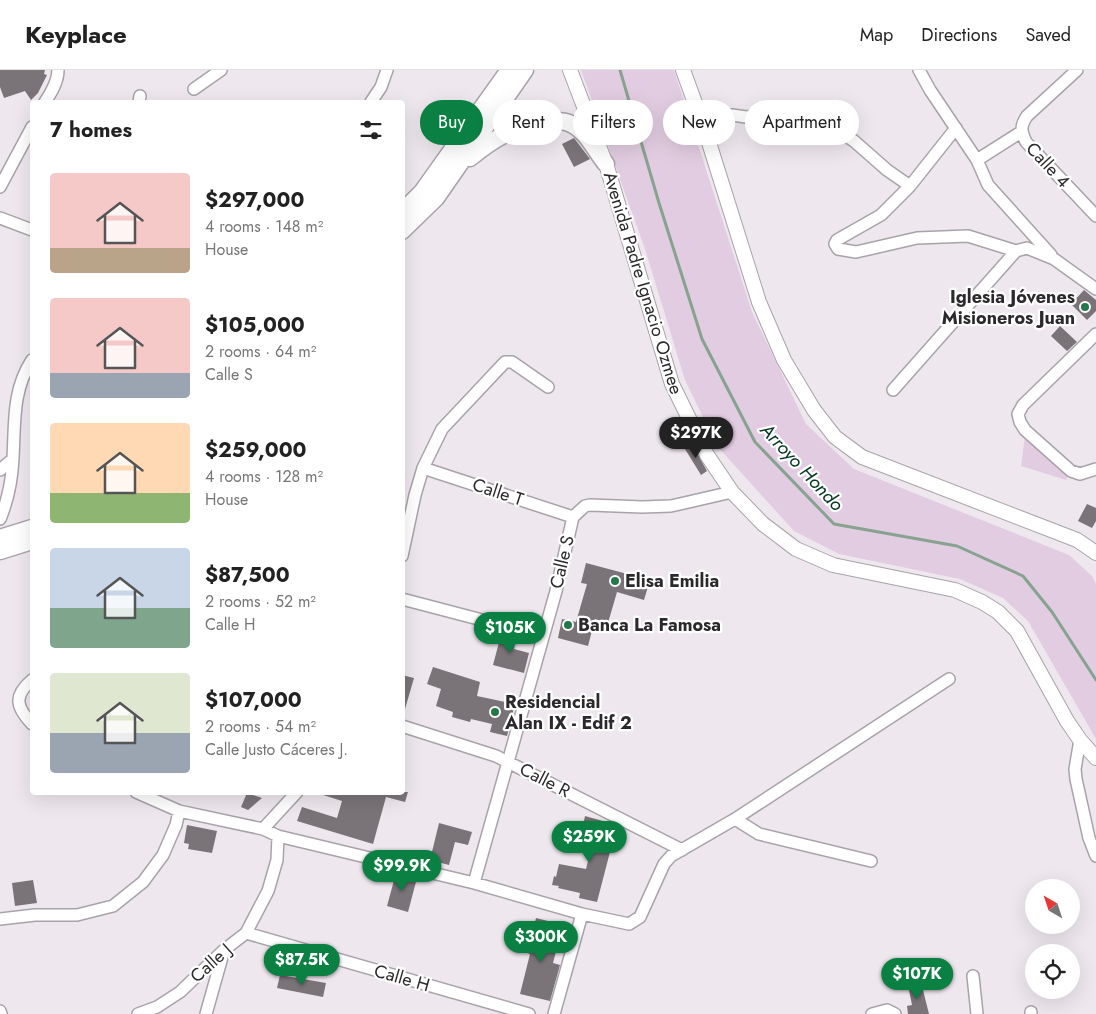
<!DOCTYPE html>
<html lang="en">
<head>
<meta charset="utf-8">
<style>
	body { margin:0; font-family:Jost,sans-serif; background:#f2f2f2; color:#222; height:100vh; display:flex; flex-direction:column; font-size:19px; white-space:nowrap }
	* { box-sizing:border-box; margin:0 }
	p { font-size:16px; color:#767676 }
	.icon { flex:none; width:28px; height:28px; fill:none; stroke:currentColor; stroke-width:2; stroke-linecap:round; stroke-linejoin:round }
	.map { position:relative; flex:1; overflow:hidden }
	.side { position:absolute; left:30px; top:30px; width:375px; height:695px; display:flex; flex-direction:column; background:#fff; border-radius:5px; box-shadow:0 5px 20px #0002 }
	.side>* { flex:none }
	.hud { position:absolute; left:420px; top:30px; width:475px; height:45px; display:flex; gap:10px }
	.needle { width:32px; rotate:321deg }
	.fabs { position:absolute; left:1025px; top:809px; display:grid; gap:10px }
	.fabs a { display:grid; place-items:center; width:55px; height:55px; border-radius:50%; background:#fff; box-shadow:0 5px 20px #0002; font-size:25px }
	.price { position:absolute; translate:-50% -42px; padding:0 11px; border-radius:18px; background:#0b8043; color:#fff; font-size:16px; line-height:32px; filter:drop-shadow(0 1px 2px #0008) }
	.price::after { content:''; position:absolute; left:50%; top:30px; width:15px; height:11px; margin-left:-8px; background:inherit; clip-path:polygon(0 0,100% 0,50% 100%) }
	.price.current { background:#222; color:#fff }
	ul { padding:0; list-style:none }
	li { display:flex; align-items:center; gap:15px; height:125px; padding:0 20px }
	li span { display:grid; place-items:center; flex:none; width:140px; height:100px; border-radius:5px; color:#555 }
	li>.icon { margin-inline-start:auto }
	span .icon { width:60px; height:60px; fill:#fffc; stroke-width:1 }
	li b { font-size:21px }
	h2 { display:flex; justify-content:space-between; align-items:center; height:60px; padding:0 20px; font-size:21px }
	.tag { padding:0 18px; border-radius:22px; background:#fff; box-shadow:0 5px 20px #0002; font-size:18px; line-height:45px }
	.tag.current { background:#0b8043; color:#fff }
	header { display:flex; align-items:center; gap:30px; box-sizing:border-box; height:70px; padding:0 25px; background:#fff; border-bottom:1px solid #e0e0e0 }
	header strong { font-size:24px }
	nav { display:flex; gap:28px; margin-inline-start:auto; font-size:18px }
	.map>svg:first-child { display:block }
</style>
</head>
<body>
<header>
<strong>Keyplace</strong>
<nav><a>Map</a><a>Directions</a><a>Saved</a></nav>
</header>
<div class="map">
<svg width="1096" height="944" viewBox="0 0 1096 944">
	<rect width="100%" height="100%" fill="#eee8ee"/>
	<!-- green -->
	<path fill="#e2cce1" d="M581 0H674L752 242 806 354 854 399 1069 485 1092 506 1096 514V669L1028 551 1003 528 960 509 839 484 794 461 717 376 685 310 645 179Z
		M1025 365 1068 406 1066 410 1021 396Z"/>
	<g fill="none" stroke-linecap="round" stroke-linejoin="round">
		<!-- stream -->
		<path stroke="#87a390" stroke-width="3" d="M620 0 659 133 702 269 755 372 834 454 957 476 1023 506 1052 542 1096 610"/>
	</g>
	<!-- building -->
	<path fill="#7a7479" d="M0 0H45L44 4 47 5 38 23 31 30 25 21 4 28 0 17Z
		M574 68 590 89 574 97 562 74Z
		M1084 220 1096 230V241L1087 250 1071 234Z
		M1060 256 1077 272 1067 281 1051 266Z
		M679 347 684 357 672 362 668 351Z
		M692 374 707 401 701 405 685 379Z
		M1087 434 1096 438V451L1092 458 1078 451Z
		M586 493 650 510 644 530 617 522 608 553 595 549 588 576 558 568 562 549 576 552 587 514 581 513Z
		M502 561 517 564 514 579 529 583 524 603 493 595Z
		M433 597 480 612 477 626 515 634 507 666 490 662 492 654 471 649 470 652 452 647 453 642 436 636 441 619 427 614Z
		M402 605 414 608 405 639H402Z
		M320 722H408L405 732 386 727 373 774 297 751 302 737 337 748 342 731 320 724Z
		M247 723 262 728 248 740 241 737Z
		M585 746 617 755 597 832 579 828 580 823 558 818 559 816 552 815 554 806 556 807 559 794 586 799 595 763 582 760Z
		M439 753 472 762 468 775 455 772 449 795 430 790Z
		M187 755 217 761 212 783 188 779 189 774 184 773Z
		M396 803 417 808 408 842 387 836Z
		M33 810 37 833 15 836 12 813Z
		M536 848 552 852 548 871 558 874 553 893 560 895 550 931 520 924 530 884 527 883Z
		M280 905 326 913 323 927 277 918Z
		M921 912 929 944H908L907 936 912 935 908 915Z"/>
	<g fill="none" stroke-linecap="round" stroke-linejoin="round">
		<!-- minor casing -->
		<g stroke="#a9a3a9" stroke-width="14">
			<path id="minor" d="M919 0 930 20 977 90 988 115 1051 185
				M1077 0 1027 46C1020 56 1021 61 1026 72L1096 146
				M194 19 221 0
				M45 32C51 23 58 12 58 0
				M139 32 140 26
				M371 32 381 17 387 0
				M732 45 746 47 783 43 798 38 807 41 854 71 887 100 910 116
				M956 58 910 116 881 145 837 170 835 174 838 179 856 182 917 168 968 166 1016 181
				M977 90 1021 62
				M0 117 32 57
				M0 148 32 160
				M1096 264 1023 335 1018 344 1020 352 1025 360 1071 401 1080 404 1096 399
				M893 320 1016 181 1027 178 1054 189 1096 219
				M423 398 573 447
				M0 400 13 389
				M0 449C8 430 12 410 13 388 15 354 12 320 32 290
				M402 486 415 425 423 398 442 359 505 292H512L548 317
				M402 529 486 551
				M32 610C13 626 16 637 32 654
				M402 656 496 686 682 780
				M1080 670 1075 699 1076 709 1089 768 1096 786
				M136 722 179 741 263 759 278 766 474 813 582 844 629 854 640 847 664 794 671 786 735 749 949 609
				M735 749 759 764 871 791
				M263 759 297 722
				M474 813 556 521 573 447 585 436 590 435 642 437 671 436 732 422
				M0 849 35 845H77L113 836 143 812 163 785 176 755 179 741
				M246 863 529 944
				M973 906 977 944
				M0 941 1 944
				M138 944 157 937 180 922 224 880 246 863 268 821 277 790 278 766
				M206 944 224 880
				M554 944 582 844
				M872 944 887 940 895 944
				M1031 944V942"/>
		</g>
		<!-- tertiary casing -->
		<g stroke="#a9a3a9" stroke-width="16">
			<path id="tertiary" d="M570 0 607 97 672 314 707 385 732 422 763 454 796 479 833 495 955 520 982 532 998 542 1017 561 1067 651 1080 670 1096 688
				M683 0 706 63 759 232 784 290 814 340 835 367 862 387 1077 470 1096 483"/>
		</g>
		<!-- secondary casing -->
		<g stroke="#a9a3a9" stroke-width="19">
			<path id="secondary" d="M470 88C493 69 516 55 546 52 556 51 565 50 573 55 587 62 596 82 606 94
				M402 142 422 122 509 0
				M402 161 436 128 525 0
				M0 468 32 458
				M0 481 32 471"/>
		</g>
		<!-- minor -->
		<use href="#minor" stroke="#fff" stroke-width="11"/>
		<!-- tertiary -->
		<use href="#tertiary" stroke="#fff" stroke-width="14"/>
		<!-- secondary -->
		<use href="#secondary" stroke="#fff" stroke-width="16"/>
	</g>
	<!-- markers -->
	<g fill="#23784a" stroke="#fff" stroke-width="2">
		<circle cx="1085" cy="237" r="5"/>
		<circle cx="615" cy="511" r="5"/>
		<circle cx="568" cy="555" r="5"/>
		<circle cx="495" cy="642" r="5"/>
	</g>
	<g text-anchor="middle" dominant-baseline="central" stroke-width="4.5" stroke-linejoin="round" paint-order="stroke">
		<!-- street labels -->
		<g font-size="18" fill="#2b292b" stroke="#fff">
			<text transform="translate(1048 95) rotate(47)">Calle 4</text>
			<text transform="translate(643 213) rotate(73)">Avenida Padre Ignacio Ozmee</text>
			<text transform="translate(498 422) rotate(18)">Calle T</text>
			<text transform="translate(562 492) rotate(-77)">Calle S</text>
			<text transform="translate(545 710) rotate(27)">Calle R</text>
			<text transform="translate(211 893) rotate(-42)">Calle J</text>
			<text transform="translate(402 908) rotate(16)">Calle H</text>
		</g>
		<!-- poi labels -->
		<g font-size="18" font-weight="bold" fill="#2b292b" stroke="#fff" text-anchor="start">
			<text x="1075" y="227" text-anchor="end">Iglesia Jóvenes<tspan x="1075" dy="21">Misioneros Juan</tspan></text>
			<text x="625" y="511">Elisa Emilia</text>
			<text x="578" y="555">Banca La Famosa</text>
			<text x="505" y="632">Residencial<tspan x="505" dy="21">Alan IX - Edif 2</tspan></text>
		</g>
		<!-- water labels -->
		<g font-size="19" font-style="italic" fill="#01371c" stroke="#fff">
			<text transform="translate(802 397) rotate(47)">Arroyo Hondo</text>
		</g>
	</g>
</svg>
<div class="fabs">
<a><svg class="needle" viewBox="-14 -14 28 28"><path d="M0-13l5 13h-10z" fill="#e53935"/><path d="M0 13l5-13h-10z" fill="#767676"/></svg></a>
<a><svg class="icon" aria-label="locate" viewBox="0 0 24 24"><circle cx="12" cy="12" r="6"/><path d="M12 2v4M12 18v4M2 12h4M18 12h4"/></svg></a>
</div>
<b class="price current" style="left:696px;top:389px">$297K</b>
<b class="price" style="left:510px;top:584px">$105K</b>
<b class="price" style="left:589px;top:793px">$259K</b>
<b class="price" style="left:402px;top:822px">$99.9K</b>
<b class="price" style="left:541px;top:893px">$300K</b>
<b class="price" style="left:302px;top:916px">$87.5K</b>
<b class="price" style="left:917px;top:930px">$107K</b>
<div class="hud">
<a class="tag current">Buy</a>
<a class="tag">Rent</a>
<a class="tag">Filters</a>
<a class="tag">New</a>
<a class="tag">Apartment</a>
</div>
<section class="side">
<h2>7 homes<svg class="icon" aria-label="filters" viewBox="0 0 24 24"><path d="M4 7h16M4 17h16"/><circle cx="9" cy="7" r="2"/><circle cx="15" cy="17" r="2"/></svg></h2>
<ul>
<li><span style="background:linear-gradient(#f6c9c9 75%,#b9a48a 0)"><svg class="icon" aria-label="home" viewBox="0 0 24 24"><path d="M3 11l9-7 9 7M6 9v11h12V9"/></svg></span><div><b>$297,000</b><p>4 rooms · 148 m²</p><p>House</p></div></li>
<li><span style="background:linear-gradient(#f6c9c9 75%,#9aa5b1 0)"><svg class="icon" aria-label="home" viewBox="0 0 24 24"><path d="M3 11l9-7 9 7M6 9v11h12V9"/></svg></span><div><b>$105,000</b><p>2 rooms · 64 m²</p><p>Calle S</p></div></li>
<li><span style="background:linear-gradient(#ffd9b3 70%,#8fb573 0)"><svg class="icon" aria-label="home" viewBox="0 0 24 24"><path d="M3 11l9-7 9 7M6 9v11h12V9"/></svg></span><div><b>$259,000</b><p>4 rooms · 128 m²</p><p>House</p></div></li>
<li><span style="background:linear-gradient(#c9d6e8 60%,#7fa58c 0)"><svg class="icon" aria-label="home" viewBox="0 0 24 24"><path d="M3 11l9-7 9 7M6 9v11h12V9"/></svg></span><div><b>$87,500</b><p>2 rooms · 52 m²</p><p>Calle H</p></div></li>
<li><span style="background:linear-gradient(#dfe7d0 60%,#9aa5b1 0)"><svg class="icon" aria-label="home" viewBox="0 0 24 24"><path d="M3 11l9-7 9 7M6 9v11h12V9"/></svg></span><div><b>$107,000</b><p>2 rooms · 54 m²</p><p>Calle Justo Cáceres J.</p></div></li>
</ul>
</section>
</div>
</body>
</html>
